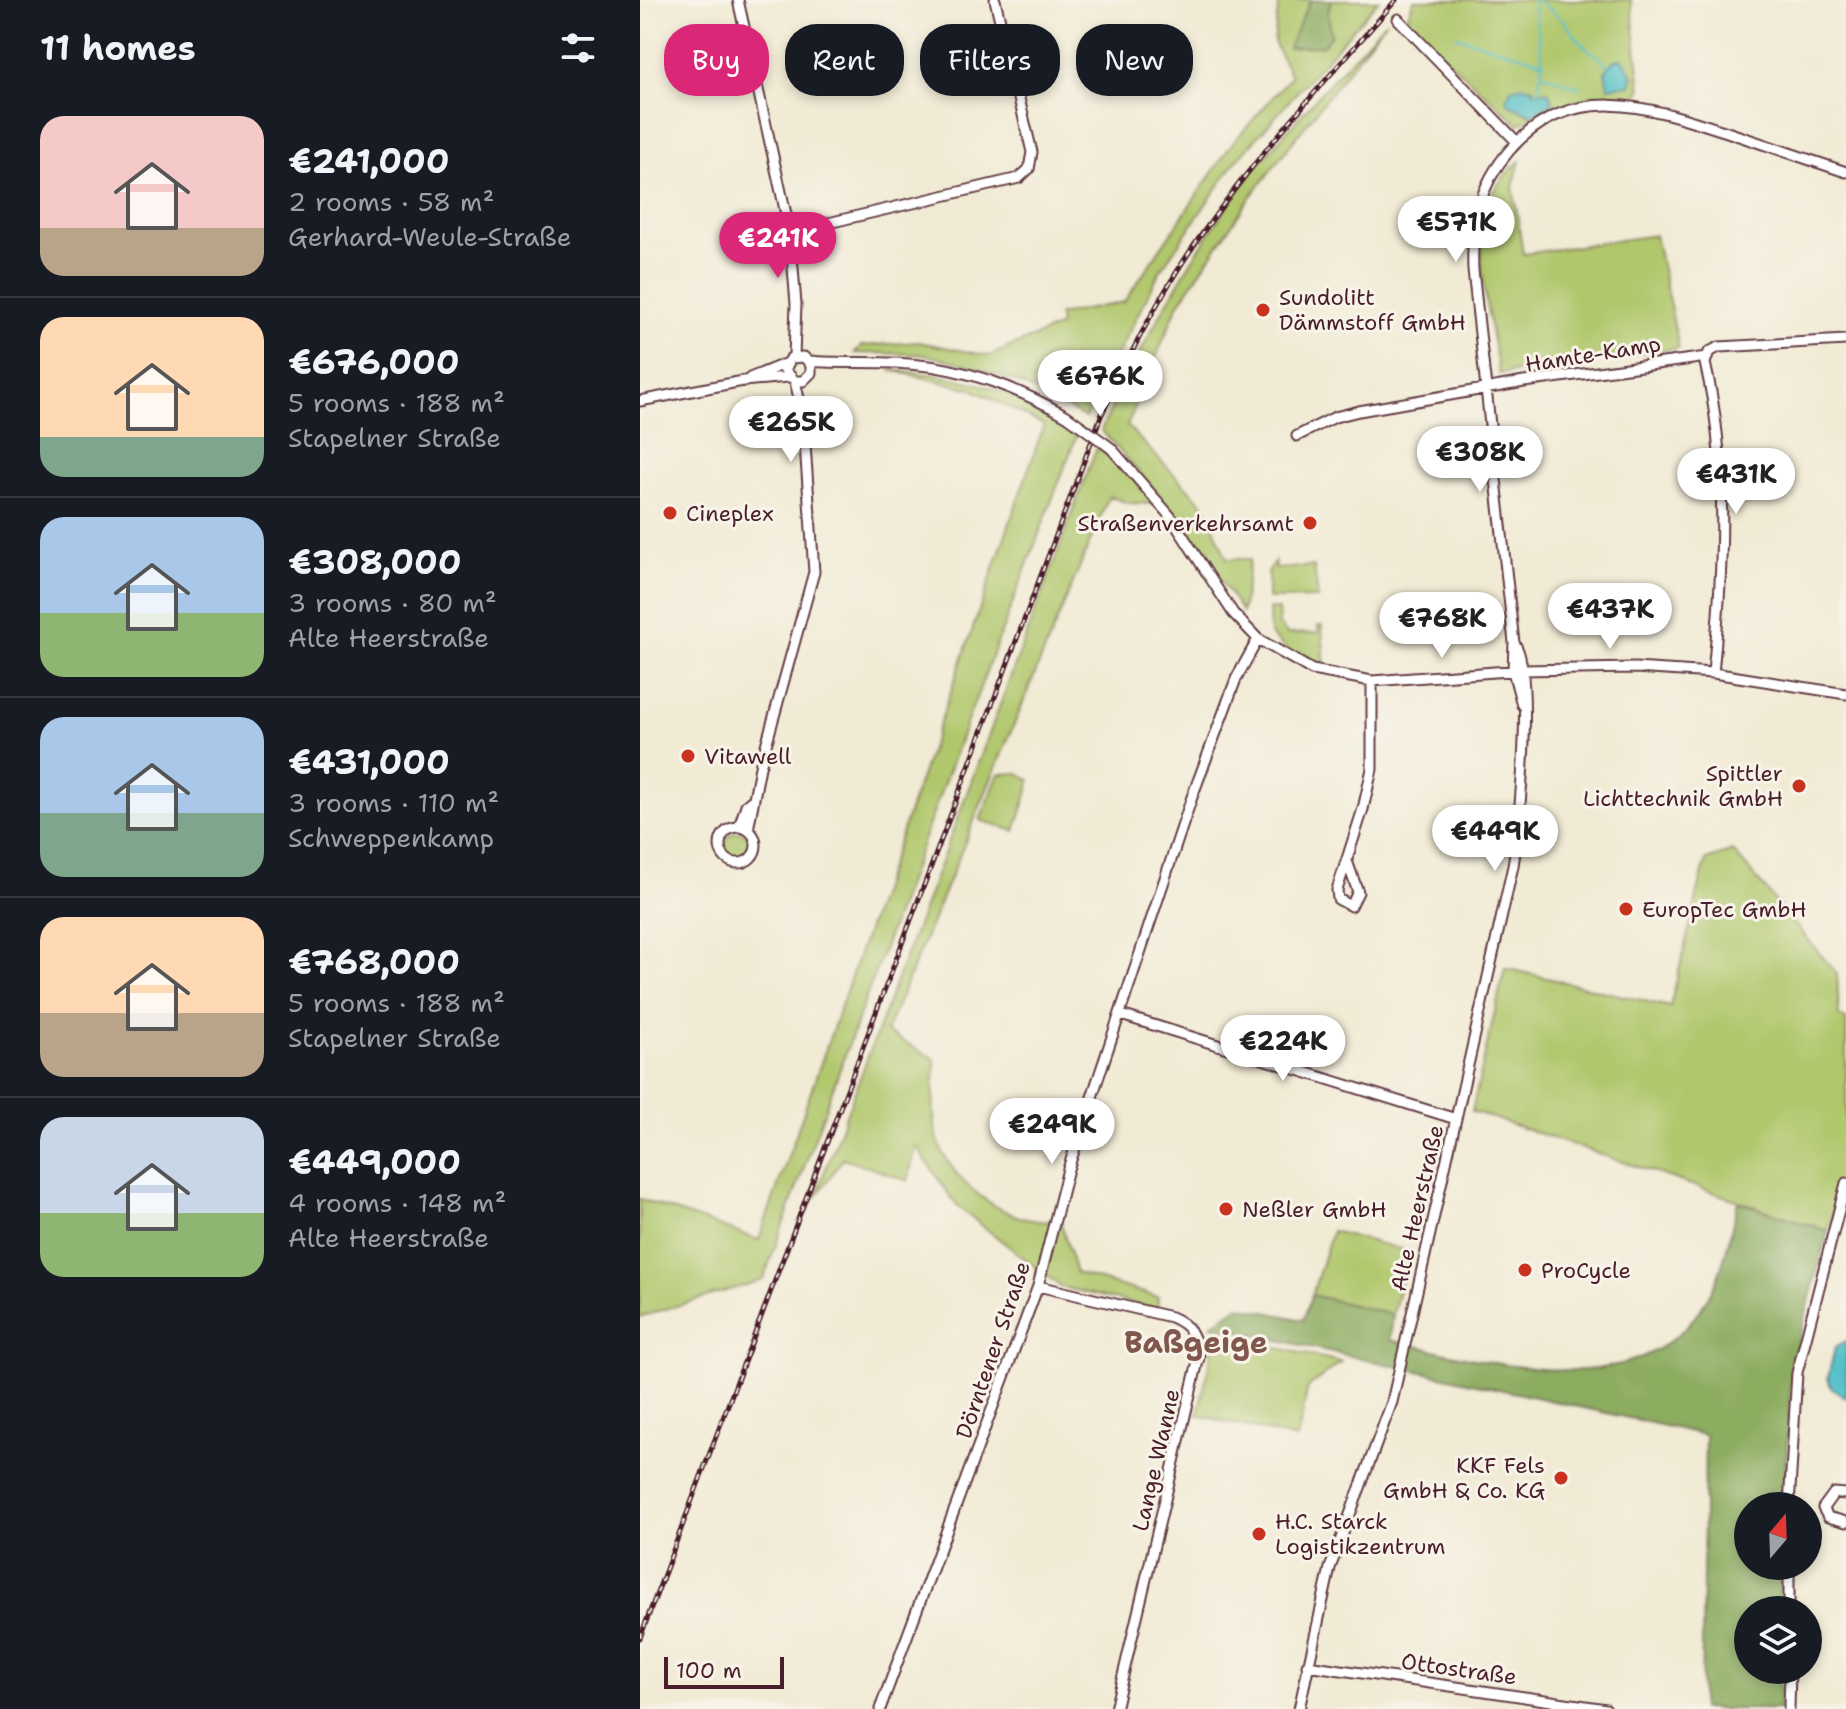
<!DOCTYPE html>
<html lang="en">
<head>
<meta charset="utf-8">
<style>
	body { margin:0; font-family:"Shantell Sans",sans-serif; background:#242831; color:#f1f3f6; height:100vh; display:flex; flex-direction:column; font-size:30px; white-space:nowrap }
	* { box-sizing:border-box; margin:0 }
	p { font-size:26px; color:#9ea1a6 }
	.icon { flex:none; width:44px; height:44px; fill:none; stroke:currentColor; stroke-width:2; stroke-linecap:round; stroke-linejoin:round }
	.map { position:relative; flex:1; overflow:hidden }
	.drawer { display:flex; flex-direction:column; background:#171b24; width:640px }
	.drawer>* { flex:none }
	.hud { position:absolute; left:24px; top:24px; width:760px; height:72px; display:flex; gap:16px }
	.needle { width:52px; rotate:19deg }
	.buttons { position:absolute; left:1094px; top:1492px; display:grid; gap:16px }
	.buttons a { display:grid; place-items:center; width:88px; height:88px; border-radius:50%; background:#171b24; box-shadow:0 4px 12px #0003; font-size:40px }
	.scale { position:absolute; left:24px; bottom:20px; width:120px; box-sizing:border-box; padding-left:8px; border:4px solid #4a1f2b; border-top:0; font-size:22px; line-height:28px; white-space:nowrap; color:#4a1f2b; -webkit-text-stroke:6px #f7f3e8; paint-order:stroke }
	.price { position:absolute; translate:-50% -68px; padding:0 18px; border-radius:28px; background:#fff; color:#222; font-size:26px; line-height:52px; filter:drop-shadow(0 2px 4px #0008) }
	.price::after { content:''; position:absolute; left:50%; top:48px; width:24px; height:18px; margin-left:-12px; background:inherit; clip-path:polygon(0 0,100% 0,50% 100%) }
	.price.on { background:#db2777; color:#fff }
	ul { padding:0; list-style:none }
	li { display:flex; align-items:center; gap:24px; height:200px; padding:0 40px }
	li+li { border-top:2px solid #363941 }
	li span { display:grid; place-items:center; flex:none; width:224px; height:160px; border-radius:24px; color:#555 }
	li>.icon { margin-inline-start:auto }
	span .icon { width:96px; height:96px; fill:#fffc; stroke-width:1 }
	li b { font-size:34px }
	h2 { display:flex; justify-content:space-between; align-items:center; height:96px; padding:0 40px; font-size:34px }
	.tag { padding:0 28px; border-radius:32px; background:#171b24; box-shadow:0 4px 12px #0003; font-size:28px; line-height:72px }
	.tag.on { background:#db2777; color:#fff }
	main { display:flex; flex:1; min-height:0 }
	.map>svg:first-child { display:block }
</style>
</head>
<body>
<main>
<section class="drawer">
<h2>11 homes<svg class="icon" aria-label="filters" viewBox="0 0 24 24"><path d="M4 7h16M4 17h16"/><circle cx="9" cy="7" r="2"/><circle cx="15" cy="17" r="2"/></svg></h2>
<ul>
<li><span style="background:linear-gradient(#f6c9c9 70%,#b9a48a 0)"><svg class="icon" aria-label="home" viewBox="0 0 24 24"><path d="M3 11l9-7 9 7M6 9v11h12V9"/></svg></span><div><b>€241,000</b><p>2 rooms · 58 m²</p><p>Gerhard-Weule-Straße</p></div></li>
<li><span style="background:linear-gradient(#ffd9b3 75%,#7fa58c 0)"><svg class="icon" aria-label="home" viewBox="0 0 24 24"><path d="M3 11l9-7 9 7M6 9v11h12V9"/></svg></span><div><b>€676,000</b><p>5 rooms · 188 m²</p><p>Stapelner Straße</p></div></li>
<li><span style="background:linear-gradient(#a9c7e8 60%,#8fb573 0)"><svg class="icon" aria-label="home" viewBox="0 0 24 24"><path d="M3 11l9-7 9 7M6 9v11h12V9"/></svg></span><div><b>€308,000</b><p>3 rooms · 80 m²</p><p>Alte Heerstraße</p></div></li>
<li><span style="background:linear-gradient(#a9c7e8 60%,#7fa58c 0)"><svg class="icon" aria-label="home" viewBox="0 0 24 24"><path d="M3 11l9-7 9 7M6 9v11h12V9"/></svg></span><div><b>€431,000</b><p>3 rooms · 110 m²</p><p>Schweppenkamp</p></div></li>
<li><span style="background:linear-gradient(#ffd9b3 60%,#b9a48a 0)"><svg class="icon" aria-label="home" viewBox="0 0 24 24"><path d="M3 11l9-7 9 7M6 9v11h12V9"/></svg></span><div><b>€768,000</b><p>5 rooms · 188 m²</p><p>Stapelner Straße</p></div></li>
<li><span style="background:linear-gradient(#c9d6e8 60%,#8fb573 0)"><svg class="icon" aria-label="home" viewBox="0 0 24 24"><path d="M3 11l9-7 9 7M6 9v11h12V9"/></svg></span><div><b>€449,000</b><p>4 rooms · 148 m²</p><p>Alte Heerstraße</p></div></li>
</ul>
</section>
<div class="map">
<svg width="1206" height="1709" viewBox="0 0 1206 1709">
	<rect width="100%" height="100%" fill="#f7f3e8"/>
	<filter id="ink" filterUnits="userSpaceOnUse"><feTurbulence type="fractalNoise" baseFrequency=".0125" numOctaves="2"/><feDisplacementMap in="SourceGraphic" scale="16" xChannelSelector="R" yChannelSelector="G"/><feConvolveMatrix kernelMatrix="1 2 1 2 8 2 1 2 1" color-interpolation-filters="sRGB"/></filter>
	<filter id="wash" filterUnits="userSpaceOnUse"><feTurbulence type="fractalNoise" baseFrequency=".006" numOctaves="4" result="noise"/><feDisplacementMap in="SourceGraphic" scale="32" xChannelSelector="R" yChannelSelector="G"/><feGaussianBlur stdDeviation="1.8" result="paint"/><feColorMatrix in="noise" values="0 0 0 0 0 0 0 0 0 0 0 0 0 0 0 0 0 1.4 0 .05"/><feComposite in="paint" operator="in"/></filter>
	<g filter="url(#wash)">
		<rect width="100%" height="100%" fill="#f1ead4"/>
		<!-- green -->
		<path fill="#b0c76c" stroke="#7d734c" stroke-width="2" fill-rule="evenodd" d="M639 0H671L649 48 683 45 691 36 688 12 691 0H739L596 161 521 269 445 418C397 388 346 367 290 356 266 352 239 354 215 353L221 346 279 342 349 356 420 326 419 315 484 302 591 145 651 76 634 42Z
			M774 0H991L1001 91 998 95 951 96 878 124 777 32 767 17ZM873 88 903 93 912 104 890 115 867 97Z
			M746 21 611 196 538 305 487 426 565 506 587 559H610L602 612 539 517 461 430C506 338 553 248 616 168 656 117 703 70 746 21Z
			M880 161 873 187 883 254 1015 235 1039 348 859 374C849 310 816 208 880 161Z
			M250 370C318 374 383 390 438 432L315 753 123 1280 0 1317V1199L119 1240 404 425 332 389Z
			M457 447 494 478 514 504 488 503 469 496 246 1032 295 1059C294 1086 291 1113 298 1140 311 1185 374 1230 420 1220L436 1273 518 1297 517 1309 421 1287 317 1206 276 1146 268 1181 203 1158 174 1200Z
			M635 561 636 569 674 566 678 598 628 599V572Z
			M629 609 638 610 639 624 647 634 678 633V626H682L685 666 646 649 630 634Z
			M378 773 390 780 389 788 375 831 340 820 359 774Z
			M85 845a13 13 0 1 1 26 0a13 13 0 1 1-26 0Z
			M1093 851 1197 974 1199 1016 1206 1020V1163L1188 1231 832 1111 865 968 1030 1007 1066 860Z
			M692 1231 768 1251 753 1315 672 1295Z
			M576 1334 701 1362 668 1387 657 1439 558 1415Z"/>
		<!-- forest -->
		<path fill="#8cac60" stroke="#6b6646" stroke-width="2" d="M691 0 688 12 691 36 683 45 648 48 670 1Z
			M1098 1202 1188 1231 1152 1365 1143 1506H1108V1566H1142L1141 1610H1108V1670H1140V1709H1061L1065 1435 571 1325 599 1306 663 1320 672 1295 753 1315 750 1340C860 1364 1018 1417 1077 1279 1087 1256 1091 1227 1098 1202Z"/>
		<!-- water -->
		<path fill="#52c0c8" stroke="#4e707a" stroke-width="2" d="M983 59 993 75 990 85 968 87 965 72 974 60Z
			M882 86 894 88V92L908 91 913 103 892 115 869 104 866 99 871 89Z
			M1206 1341V1398L1191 1388 1188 1377 1195 1348Z"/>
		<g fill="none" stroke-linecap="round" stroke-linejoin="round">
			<!-- stream -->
			<path stroke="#52c0c8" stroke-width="2" d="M893 0 903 62 898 92
				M897 0 921 18 943 45 971 67
				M816 36 903 62
				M902 74 941 88"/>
		</g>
	</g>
	<g filter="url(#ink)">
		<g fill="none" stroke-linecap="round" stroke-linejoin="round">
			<!-- minor casing -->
			<g stroke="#633d44" stroke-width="13">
				<path id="minor" d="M98 0 150 232 156 304 154 356
					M758 19 877 142
					M150 232 379 178 389 169 392 152 355 0
					M169 361C203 364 236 361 269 364 327 368 377 388 427 416
					M110 378 147 363
					M0 401 103 381 148 377
					M657 436 695 417 719 411 884 382 1067 357
					M471 448 530 516 593 613 618 639 672 670 732 681 882 670 995 668 1073 673 1206 694
					M1073 673C1083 572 1089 463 1065 363L1069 352 1079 347 1206 340
					M882 705 873 671 874 643 833 270C831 224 839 186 869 151 932 78 1013 108 1090 133 1129 146 1167 159 1206 172
					M99 827 106 805 111 801
					M80 845a18 18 0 1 1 36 0a18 18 0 1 1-36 0Z
					M108 830 120 767 174 572 163 416 155 381 145 370 151 358 164 357 171 365V373L163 381H155
					M707 861 718 892 711 906 698 899 697 890 723 809 732 769V681
					M481 1015 816 1119
					M398 1286 531 1317C552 1326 555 1336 559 1357L475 1709
					M1206 1494 1194 1493 1183 1508 1188 1517 1206 1522
					M1149 1506 1157 1373 1206 1183
					M1149 1566V1610
					M667 1665 966 1709
					M240 1709 398 1286 428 1169 552 797 596 679 618 639
					M659 1709 690 1568 752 1402 873 866C879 829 895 667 874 643
					M1149 1709 1150 1670"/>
			</g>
			<!-- minor -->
			<use href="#minor" stroke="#fff" stroke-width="9"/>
			<!-- rail casing -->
			<g stroke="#4a1f2b" stroke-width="5">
				<path id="rail" d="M0 1638 461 416C485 365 510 313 541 265 603 169 681 86 756 0"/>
			</g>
			<!-- rail -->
			<use href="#rail" stroke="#f7f3e8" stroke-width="2" stroke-dasharray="6" stroke-linecap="butt"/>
			<!-- minor-bridge casing -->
			<g stroke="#633d44" stroke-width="13" stroke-linecap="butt">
				<path id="minor-bridge" d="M427 416 471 448"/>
			</g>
			<!-- minor-bridge -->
			<use href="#minor-bridge" stroke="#fff" stroke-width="9"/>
		</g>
	</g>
	<!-- markers -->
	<g fill="#c8321e" stroke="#f7f3e8" stroke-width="3">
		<circle cx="623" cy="310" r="8"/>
		<circle cx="30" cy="513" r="8"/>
		<circle cx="670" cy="523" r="8"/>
		<circle cx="48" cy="756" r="8"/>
		<circle cx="1159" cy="786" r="8"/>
		<circle cx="986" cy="909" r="8"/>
		<circle cx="586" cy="1209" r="8"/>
		<circle cx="885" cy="1270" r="8"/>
		<circle cx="921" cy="1478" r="8"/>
		<circle cx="619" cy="1534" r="8"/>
	</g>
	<g text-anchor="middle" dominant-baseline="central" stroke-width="6" stroke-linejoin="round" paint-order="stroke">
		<!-- poi labels -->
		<g font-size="22" fill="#4a1f2b" stroke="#f7f3e8" text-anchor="start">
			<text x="639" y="297">Sundolitt<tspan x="639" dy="25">Dämmstoff GmbH</tspan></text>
			<text x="46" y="513">Cineplex</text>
			<text x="654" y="523" text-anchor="end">Straßenverkehrsamt</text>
			<text x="64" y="756">Vitawell</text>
			<text x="1143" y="773" text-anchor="end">Spittler<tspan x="1143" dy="25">Lichttechnik GmbH</tspan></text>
			<text x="1002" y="909">EuropTec GmbH</text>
			<text x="602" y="1209">Neßler GmbH</text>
			<text x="901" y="1270">ProCycle</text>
			<text x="905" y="1465" text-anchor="end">KKF Fels<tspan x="905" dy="25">GmbH &amp; Co. KG</tspan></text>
			<text x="635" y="1521">H.C. Starck<tspan x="635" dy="25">Logistikzentrum</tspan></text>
		</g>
		<!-- street labels -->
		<g font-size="22" fill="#4a1f2b" stroke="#f7f3e8">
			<text transform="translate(953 354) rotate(-9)">Hamte-Kamp</text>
			<text transform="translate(777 1208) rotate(-77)">Alte Heerstraße</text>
			<text transform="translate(353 1350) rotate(-71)">Dörntener Straße</text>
			<text transform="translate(516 1460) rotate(-77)">Lange Wanne</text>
			<text transform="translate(819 1669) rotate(8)">Ottostraße</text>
		</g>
		<!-- district labels -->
		<g font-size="30" font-weight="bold" fill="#81564d" stroke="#f7f3e8">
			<text x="556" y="1342">Baßgeige</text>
		</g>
	</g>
</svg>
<div class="buttons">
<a><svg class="needle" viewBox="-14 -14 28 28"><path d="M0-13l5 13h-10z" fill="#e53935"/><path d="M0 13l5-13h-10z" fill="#9ea1a6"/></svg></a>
<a><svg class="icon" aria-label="layers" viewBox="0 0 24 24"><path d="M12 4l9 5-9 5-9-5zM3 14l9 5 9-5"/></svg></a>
</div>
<div class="scale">100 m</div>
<b class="price" style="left:816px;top:264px">€571K</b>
<b class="price on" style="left:138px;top:280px">€241K</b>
<b class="price" style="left:460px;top:418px">€676K</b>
<b class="price" style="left:151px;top:464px">€265K</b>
<b class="price" style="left:840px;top:494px">€308K</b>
<b class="price" style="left:1096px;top:516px">€431K</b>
<b class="price" style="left:970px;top:651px">€437K</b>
<b class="price" style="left:802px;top:660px">€768K</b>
<b class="price" style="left:855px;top:873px">€449K</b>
<b class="price" style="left:643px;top:1083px">€224K</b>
<b class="price" style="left:412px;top:1166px">€249K</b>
<div class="hud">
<a class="tag on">Buy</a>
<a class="tag">Rent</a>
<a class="tag">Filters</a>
<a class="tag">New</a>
</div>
</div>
</main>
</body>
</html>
